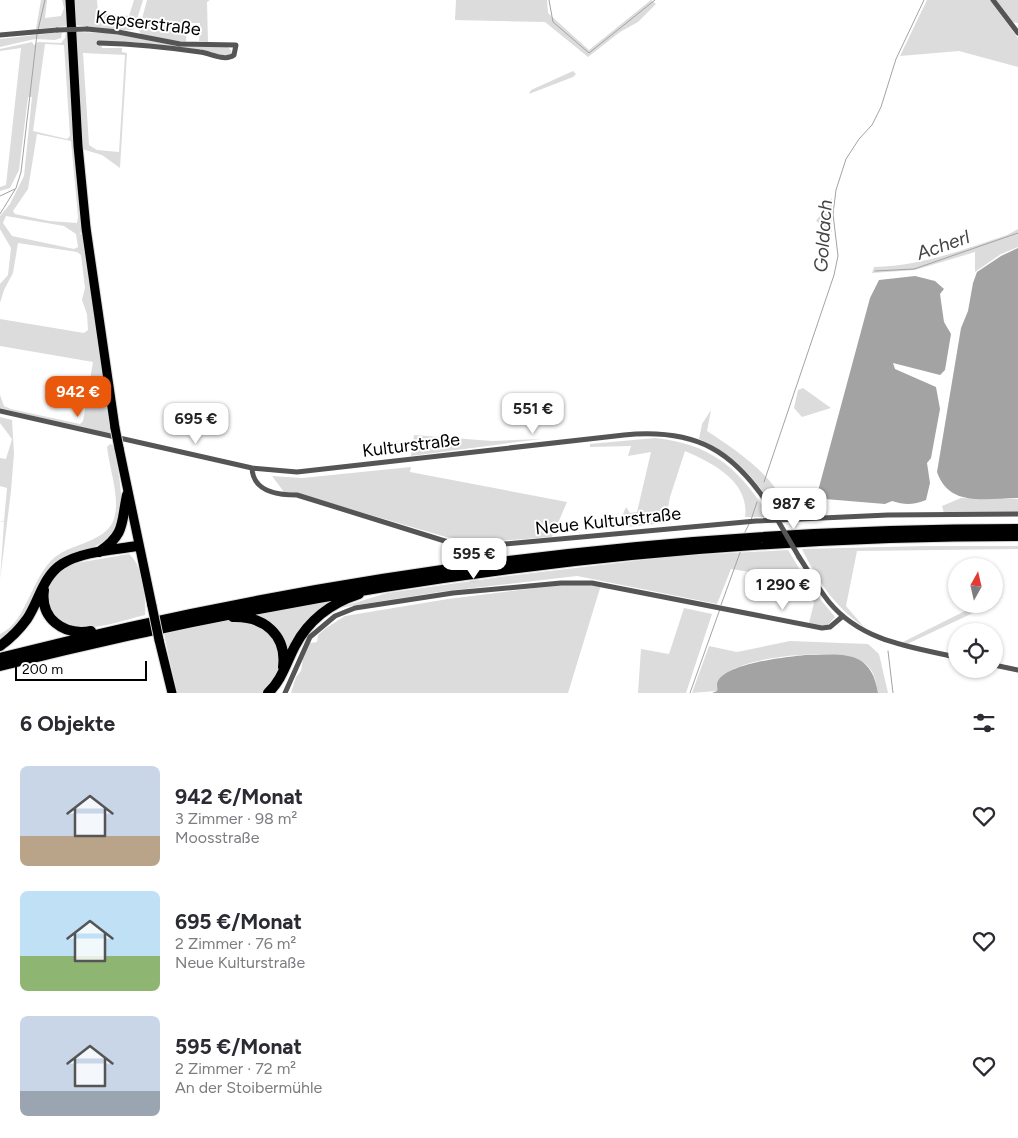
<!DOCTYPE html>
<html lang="de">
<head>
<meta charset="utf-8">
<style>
	body { margin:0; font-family:Figtree,sans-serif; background:#f2f2f3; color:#2b2b33; height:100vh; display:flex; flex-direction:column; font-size:19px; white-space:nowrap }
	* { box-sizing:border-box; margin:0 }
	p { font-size:16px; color:#7c7c81 }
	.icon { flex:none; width:28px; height:28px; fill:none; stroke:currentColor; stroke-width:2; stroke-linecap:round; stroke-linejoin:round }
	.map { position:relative; height:693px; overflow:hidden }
	.panel { display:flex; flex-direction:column; background:#fff; flex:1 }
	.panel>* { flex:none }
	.needle { width:32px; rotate:8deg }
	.tools { position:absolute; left:948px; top:558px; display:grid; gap:10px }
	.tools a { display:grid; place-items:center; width:55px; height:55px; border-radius:50%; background:#fff; box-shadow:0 1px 4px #0004; font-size:25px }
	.scale { position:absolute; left:15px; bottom:12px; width:132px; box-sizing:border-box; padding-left:5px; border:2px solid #000; border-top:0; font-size:14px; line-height:18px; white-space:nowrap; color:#000; -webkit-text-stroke:4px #fff; paint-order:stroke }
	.price { position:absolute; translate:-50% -42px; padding:0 11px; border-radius:10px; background:#fff; color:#222; font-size:16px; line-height:32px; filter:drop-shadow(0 1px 2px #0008) }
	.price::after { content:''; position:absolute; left:50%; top:30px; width:15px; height:11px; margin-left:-8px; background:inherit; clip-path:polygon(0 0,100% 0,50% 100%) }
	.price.current { background:#ea580c; color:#fff }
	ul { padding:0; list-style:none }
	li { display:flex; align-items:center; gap:15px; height:125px; padding:0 20px }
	li span { display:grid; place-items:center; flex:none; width:140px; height:100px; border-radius:8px; color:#555 }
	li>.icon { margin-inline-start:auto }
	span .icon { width:60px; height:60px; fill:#fffc; stroke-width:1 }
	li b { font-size:21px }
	h2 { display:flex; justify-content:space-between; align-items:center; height:60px; padding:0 20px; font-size:21px }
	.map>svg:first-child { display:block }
</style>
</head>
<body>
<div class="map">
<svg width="1018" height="693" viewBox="0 0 1018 693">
	<rect width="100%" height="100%" fill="#fff"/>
	<!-- green -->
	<path fill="#dcdcdc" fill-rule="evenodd" d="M41 0H47L45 18 61 16 64 8 62 0H67L69 26 36 29Z
		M74 0H97L98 13 129 16 134 0H143L134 29C128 33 86 26 75 25Z
		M147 0H210L207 2 208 42 199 41 200 23H187L186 43 142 37 139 30Z
		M456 0H547L548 13 589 50 651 0 656 4 638 22 620 32 588 57 545 22 455 20Z
		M927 0H990L1018 38V67L959 51 900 56Z
		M996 0H1018V23L1012 22Z
		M62 32 61 38 55 40 35 39 0 47V39Z
		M66 32H69L84 227 80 234 83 235 111 435 0 408V395L4 406 11 409 80 424 83 421 93 362 0 346V319L84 333 88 330 87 314 82 300 85 288 81 255 77 252 18 243 13 273 4 290 0 303V284L8 275 11 248 0 229V216L10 204 24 176 32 97H28L19 170 10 188 0 191V187L6 185 21 48 0 51V49L32 42 34 45 38 42 61 43 65 38ZM45 44 64 45 70 136 67 139 33 131ZM37 134 71 141 78 217 77 223 49 221 15 214 13 211 28 189ZM6 216 64 226 76 234 78 247 74 249 12 236 3 223Z
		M75 32 111 33 178 46 228 47 232 52 228 56 135 42 100 41 102 48H122V52L127 53 120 168 102 155 82 149ZM83 53 125 55 119 152 97 150 89 145Z
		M573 71 576 74 573 77 529 94 531 90Z
		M832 198V232L816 221Z
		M1018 229V247L1001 254 975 272V252L915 270 872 273 874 267C922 266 962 250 1007 235Z
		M803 388 831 408 802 417 794 408 798 390Z
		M711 410 707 431C736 450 774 475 787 509L784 516 780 517C757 481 739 457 699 439L702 424Z
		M0 417 12 420 14 453 11 491 0 580 4 522 0 521H4L7 488 0 486V458L6 459 12 439 0 423Z
		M414 435 492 441 541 439 411 456Z
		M655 438C713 444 740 470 770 517H745C750 482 713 463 685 451L670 497 665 523 617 528 626 507 630 513 637 512 651 452 628 456 631 446 590 447V444Z
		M110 444 113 445 115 450C119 484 135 532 93 547 78 552 63 554 51 566 40 577 37 592 30 606 22 620 12 630 0 640V634C29 622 31 570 61 553 78 543 107 540 114 519 120 500 111 473 108 454L107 447Z
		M411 467 410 472 567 502 552 537 482 542 446 537 292 492H284L272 476 302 478Z
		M961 498 1018 499V512L944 513 942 506Z
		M925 546H1018V549L857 551 846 606 864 627C834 606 818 581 802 549Z
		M788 550 811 588 835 617 827 626 809 623 814 603 800 580 731 569 717 604 577 576 439 592 338 608 387 593 507 576 676 556Z
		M129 554C143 566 146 596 145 615 118 621 64 644 49 608 46 602 48 591 48 585L60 570 71 564Z
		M574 583 601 585 568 693H291L296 677 301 671 303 658 310 643 317 642 318 635 326 628 345 616 448 599Z
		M340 598 329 605 286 663V650L252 614Z
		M979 604H992L905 645 903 642Z
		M684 608 712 614 686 693H638L641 649 669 654Z
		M232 619 255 621 276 638C279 660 283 680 262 693H177L164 634Z
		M790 641 868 644 879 654 888 693H878C876 682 874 669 864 663 840 646 752 656 728 672 721 676 720 685 717 691L692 693 709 646 737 652Z"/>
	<!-- water -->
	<path fill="#a3a3a3" d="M1018 248V498C987 498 949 508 937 472L961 328 968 311 973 283 977 272 1001 256Z
		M915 276 935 281 944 289 940 294 944 322 951 334 945 370 940 375 893 363 895 369 936 387 940 409 931 458 927 463 930 483 926 500C913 505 905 505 892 501L885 504 825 499 818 491 870 298 879 280Z
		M805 655C841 655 871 648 878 693H712L717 691C718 689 717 687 717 684 721 663 788 657 805 655Z"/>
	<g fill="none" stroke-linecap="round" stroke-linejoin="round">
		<!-- stream -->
		<path stroke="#a3a3a3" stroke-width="1" d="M549 0 553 22 589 53 655 0
			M38 30 45 0
			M0 196 15 189
			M0 214 16 188 21 172 37 34
			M875 271 914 269 1018 233
			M764 482 834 275 838 256 833 214 836 190 846 159 859 139 872 125 881 107 896 59 924 0
			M751 520 757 502
			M744 534 749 524
			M721 605 741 550
			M888 651 893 693
			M690 693 720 609"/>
		<!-- primary casing -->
		<g stroke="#dbdbdb" stroke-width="11">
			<path id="primary" d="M70 0 78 146 86 228 115 428
				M119 448 152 606
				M159 640 172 693"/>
		</g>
		<!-- motorway casing -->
		<g stroke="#dbdbdb" stroke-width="12">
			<path id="motorway" d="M99 552C126 534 121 522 127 495
				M44 590C40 618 63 636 91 631
				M233 617C264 616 287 635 283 667
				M0 646C11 638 19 630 27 619 39 601 43 576 62 564 83 551 114 550 137 546
				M0 658C333 573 674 529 1018 529
				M0 666C334 582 673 536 1018 536
				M268 693C282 680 286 663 295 646 308 621 331 603 359 594"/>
		</g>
		<!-- minor -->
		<path stroke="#555" stroke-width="5" d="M993 0 1018 33
			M87 29 118 32 180 44 236 45 234 55C225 62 210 53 200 52 166 47 133 44 99 43
			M0 35 57 30
			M0 411 252 468 297 472 624 435C697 428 735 451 773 512
			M252 468C253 492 278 495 297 495L448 542 483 546 756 521 888 515 1018 514
			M799 557C809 572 818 588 829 602 861 641 910 647 956 657
			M994 665 1018 670
			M285 693 310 637 335 616 355 608 453 593 561 583H592L822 628 830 627 843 616"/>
		<!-- primary -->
		<use href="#primary" stroke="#000" stroke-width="9"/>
		<!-- motorway -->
		<use href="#motorway" stroke="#000" stroke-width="10"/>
		<!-- primary-bridge casing -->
		<g stroke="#dbdbdb" stroke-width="11" stroke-linecap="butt">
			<path id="primary-bridge" d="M115 428 119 448
				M152 606 159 640"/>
		</g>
		<!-- minor-bridge -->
		<path stroke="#555" stroke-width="5" d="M57 30 87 29
			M773 512 799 557"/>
		<!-- primary-bridge -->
		<use href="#primary-bridge" stroke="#000" stroke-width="9"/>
	</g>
	<g text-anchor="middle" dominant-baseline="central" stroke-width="4" stroke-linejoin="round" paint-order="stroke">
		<!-- street labels -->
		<g font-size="18" fill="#000" stroke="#fff">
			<text transform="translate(148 23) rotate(7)">Kepserstraße</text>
			<text transform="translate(411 445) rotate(-7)">Kulturstraße</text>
			<text transform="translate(608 521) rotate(-6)">Neue Kulturstraße</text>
		</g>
		<!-- water labels -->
		<g font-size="19" font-style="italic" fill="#444" stroke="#fff">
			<text transform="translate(823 236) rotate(-86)">Goldach</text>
			<text transform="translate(943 245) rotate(-19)">Acherl</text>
		</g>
	</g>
</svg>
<div class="tools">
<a><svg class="needle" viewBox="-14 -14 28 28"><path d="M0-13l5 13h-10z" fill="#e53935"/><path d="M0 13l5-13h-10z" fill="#7c7c81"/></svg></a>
<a><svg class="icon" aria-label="locate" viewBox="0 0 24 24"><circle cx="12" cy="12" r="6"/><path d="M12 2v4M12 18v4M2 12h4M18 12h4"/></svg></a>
</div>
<div class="scale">200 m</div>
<b class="price current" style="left:78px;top:418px">942 €</b>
<b class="price" style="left:533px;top:435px">551 €</b>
<b class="price" style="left:196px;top:445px">695 €</b>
<b class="price" style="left:794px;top:530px">987 €</b>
<b class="price" style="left:474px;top:580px">595 €</b>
<b class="price" style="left:783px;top:611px">1 290 €</b>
</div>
<section class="panel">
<h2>6 Objekte<svg class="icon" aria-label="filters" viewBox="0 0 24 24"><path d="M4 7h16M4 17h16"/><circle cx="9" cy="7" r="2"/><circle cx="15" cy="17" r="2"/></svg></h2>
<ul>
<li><span style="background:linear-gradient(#c9d6e8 70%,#b9a48a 0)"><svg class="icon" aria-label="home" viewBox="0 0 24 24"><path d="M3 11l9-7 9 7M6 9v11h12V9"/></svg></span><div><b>942 €/Monat</b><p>3 Zimmer · 98 m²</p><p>Moosstraße</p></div><svg class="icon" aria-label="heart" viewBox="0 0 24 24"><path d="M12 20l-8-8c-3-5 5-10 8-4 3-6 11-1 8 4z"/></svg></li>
<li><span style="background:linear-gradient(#bfe0f5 65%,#8fb573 0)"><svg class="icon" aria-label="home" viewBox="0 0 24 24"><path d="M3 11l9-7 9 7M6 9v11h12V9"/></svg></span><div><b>695 €/Monat</b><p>2 Zimmer · 76 m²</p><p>Neue Kulturstraße</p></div><svg class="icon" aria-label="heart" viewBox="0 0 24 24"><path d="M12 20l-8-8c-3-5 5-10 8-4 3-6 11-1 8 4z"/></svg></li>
<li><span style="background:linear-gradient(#c9d6e8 75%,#9aa5b1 0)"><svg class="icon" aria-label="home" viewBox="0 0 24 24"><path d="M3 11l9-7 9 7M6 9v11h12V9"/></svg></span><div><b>595 €/Monat</b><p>2 Zimmer · 72 m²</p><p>An der Stoibermühle</p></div><svg class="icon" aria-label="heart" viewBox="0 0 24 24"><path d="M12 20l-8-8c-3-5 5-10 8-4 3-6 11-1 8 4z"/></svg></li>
</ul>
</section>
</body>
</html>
